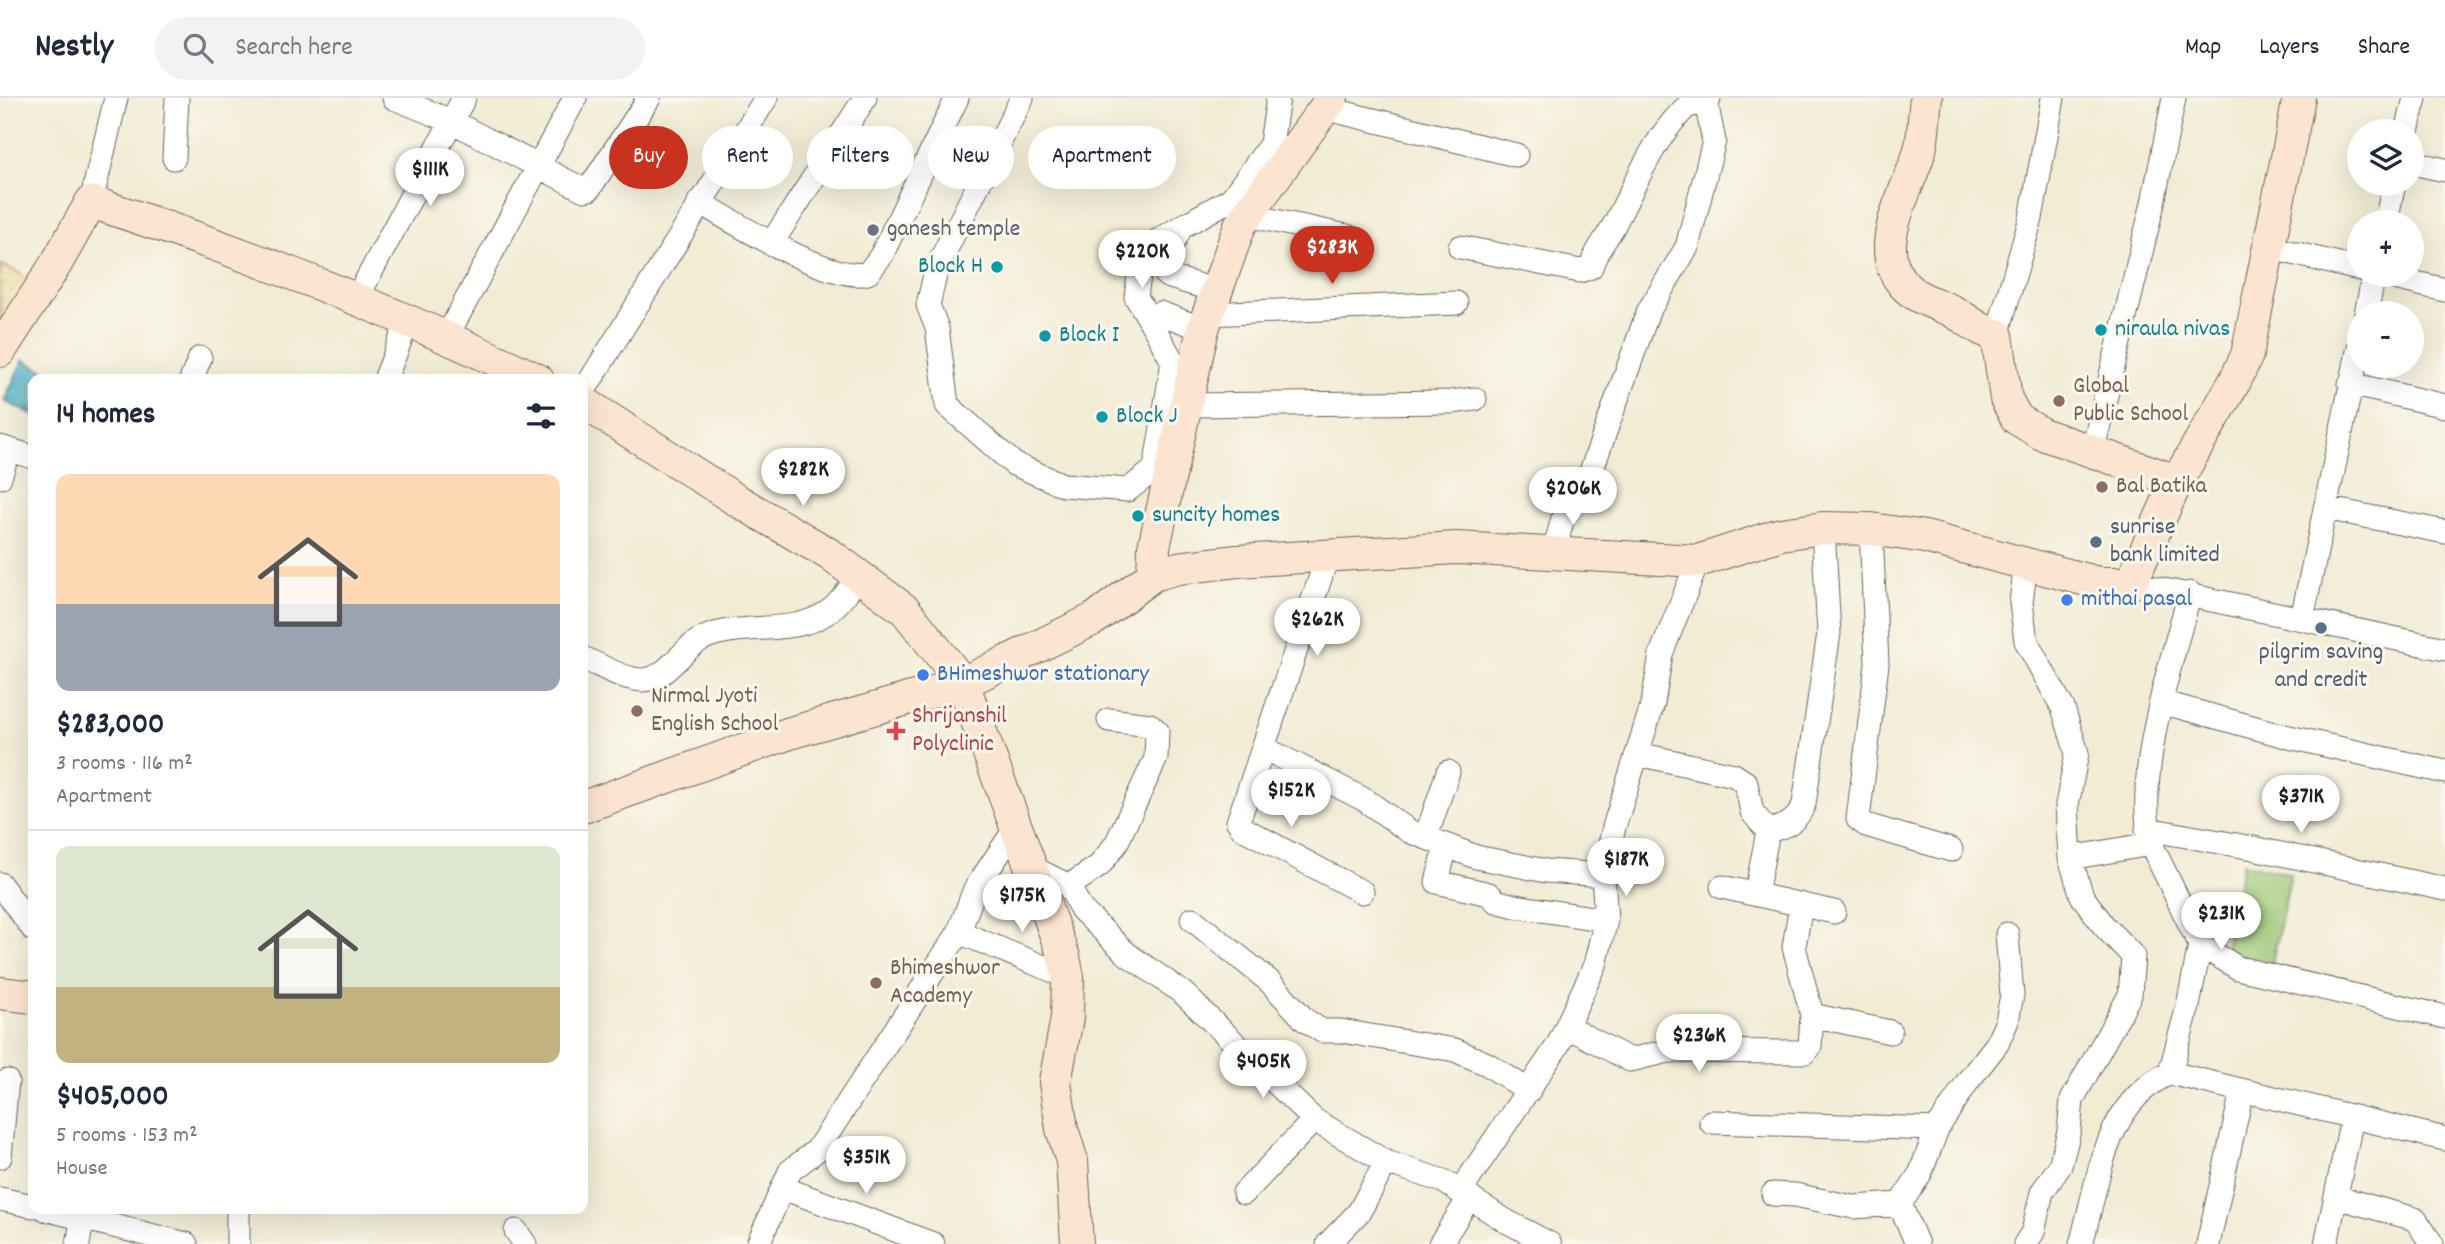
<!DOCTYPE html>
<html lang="en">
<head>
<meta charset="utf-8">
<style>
	body { margin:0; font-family:Dekko,sans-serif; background:#f2f2f3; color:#1f2937; height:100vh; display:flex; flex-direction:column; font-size:26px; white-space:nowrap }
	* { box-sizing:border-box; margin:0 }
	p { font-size:23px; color:#747a83 }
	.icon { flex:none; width:38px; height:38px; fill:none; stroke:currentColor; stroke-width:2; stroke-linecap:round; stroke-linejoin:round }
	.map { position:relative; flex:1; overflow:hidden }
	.panel { position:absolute; left:28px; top:276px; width:560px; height:840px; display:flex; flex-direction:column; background:#fff; border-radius:14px; box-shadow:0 7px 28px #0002 }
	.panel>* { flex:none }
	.top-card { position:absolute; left:609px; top:28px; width:665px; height:63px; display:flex; gap:14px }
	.controls { position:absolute; left:2347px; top:21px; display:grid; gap:14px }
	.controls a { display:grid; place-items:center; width:77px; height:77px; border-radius:50%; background:#fff; box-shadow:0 7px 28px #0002; font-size:35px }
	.price { position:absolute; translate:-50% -60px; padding:0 16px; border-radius:24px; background:#fff; color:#222; font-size:23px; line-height:46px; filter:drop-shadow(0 2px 4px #0008) }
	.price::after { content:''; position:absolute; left:50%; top:42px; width:21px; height:16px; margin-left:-10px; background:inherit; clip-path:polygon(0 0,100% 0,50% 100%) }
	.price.on { background:#c8321e; color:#fff }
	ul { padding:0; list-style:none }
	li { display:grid; align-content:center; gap:14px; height:371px; padding:0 28px }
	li+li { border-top:2px solid #e0e1e3 }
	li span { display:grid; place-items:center; height:217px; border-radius:14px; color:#555 }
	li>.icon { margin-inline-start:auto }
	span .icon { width:126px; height:126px; fill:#fffc; stroke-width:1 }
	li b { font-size:30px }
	h2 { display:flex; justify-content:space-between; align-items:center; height:84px; padding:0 28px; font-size:30px }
	.pill { padding:0 24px; border-radius:32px; background:#fff; box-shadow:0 7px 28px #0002; font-size:24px; line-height:63px }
	.pill.on { background:#c8321e; color:#fff }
	header { display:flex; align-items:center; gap:42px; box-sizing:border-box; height:98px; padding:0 35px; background:#fff; border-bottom:2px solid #e0e1e3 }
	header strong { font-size:33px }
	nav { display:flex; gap:38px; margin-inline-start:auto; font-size:24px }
	.search { width:490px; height:63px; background:#f2f2f3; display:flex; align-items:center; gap:18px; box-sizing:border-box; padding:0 24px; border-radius:38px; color:#747a83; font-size:26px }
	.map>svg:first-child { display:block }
</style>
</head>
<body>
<header>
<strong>Nestly</strong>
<div class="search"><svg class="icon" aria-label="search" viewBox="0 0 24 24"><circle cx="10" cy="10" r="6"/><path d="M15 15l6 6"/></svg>Search here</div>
<nav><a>Map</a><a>Layers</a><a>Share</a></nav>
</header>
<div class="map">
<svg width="2445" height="1146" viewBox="0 0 2445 1146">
	<defs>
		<pattern id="sand-dots" width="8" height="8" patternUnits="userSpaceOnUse" patternTransform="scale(1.75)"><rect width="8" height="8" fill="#eeda9e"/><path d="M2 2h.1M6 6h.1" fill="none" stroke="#ccba88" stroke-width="1.8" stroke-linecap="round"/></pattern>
		<pattern id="water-ripples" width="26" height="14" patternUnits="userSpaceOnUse" patternTransform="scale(1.75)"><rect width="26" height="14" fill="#45aec4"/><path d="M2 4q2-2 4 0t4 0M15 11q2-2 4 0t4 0" fill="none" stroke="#398d9e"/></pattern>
	</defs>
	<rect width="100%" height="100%" fill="#fbf7ec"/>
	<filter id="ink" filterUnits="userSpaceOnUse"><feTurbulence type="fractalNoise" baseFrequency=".0143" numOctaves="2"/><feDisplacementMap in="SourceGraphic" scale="14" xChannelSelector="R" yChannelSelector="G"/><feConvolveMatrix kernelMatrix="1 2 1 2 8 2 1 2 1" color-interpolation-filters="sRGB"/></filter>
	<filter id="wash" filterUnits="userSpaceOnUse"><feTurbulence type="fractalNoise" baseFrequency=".00686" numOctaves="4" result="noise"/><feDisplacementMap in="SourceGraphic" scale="28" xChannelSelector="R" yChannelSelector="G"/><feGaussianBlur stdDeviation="1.57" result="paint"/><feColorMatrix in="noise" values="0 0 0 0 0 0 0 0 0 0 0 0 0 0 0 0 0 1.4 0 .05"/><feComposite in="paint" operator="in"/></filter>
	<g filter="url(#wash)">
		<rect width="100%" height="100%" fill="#f2ecd5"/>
		<!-- sand -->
		<path fill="url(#sand-dots)" stroke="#857b5d" stroke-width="2" d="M0 166 21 176 29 186 0 234Z"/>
		<!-- garden -->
		<path fill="#96c371" stroke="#597046" stroke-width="2" d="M2243 765 2291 776 2272 865 2224 855Z"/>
		<!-- water -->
		<path fill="url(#water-ripples)" stroke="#306570" stroke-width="2" d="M23 262 64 282H33V317L4 303Z"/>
	</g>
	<g filter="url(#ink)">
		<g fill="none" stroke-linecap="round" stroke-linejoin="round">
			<!-- street casing -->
			<g stroke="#67655d" stroke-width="25">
				<path id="street" d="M394 0 451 23 584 92 589 91 649 0
					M1022 0 937 169 928 207 937 230 947 307 1014 366 1063 387 1128 392 1155 371 1173 264 1152 226 1158 224 1160 215 1203 231
					M1324 10 1516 57
					M2407 33 2415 0
					M174 60 177 0
					M2412 65 2445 72
					M91 104 116 0
					M699 104C732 123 832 186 868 175L881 158 957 0
					M1247 117 1347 138
					M2386 124 2394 86
					M771 146 865 0
					M1460 149 1580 173 1591 169C1596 152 1606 142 1614 127 1637 84 1655 35 1692 4L1707 9
					M2268 149 2359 171
					M2382 177 2445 192
					M1217 193 1167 178 1171 149 1181 129 1231 101 1271 46 1278 0
					M357 200 464 0
					M2366 215 2374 177
					M1209 216 1456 205
					M1152 226 1136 199 1142 156 1149 148 1181 129
					M1997 237 2031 120 2053 0
					M447 238 575 0
					M191 282 200 260
					M385 282 408 222
					M2350 286 2445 308
					M583 294 766 0
					M1186 307 1451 304 1475 301
					M0 349 33 359
					M2093 351 2153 105 2174 0
					M0 379 9 352
					M2325 410 2445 434
					M1871 431 1877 566 1858 721 1866 727 1951 752
					M1554 454 1569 397 1584 393 1648 214 1687 149 1714 43 1707 9 1709 0
					M1328 457 1238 724 1242 730 1362 794
					M2131 485 2445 551
					M2190 495C2171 565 2134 676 2151 746L2200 847 2188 908 2170 975 2445 1041
					M2302 521 2359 249
					M583 560C600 567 624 582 643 582 668 581 682 549 704 540 743 523 792 539 828 514 840 506 850 489 860 478
					M2161 604 2289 639 2445 674
					M1264 650 1365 702 1409 733 1476 759 1546 773 1603 777
					M1638 656 1734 677 1746 685 1752 714 1768 733
					M2147 731 2253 750 2445 791
					M1426 739 1448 674
					M1446 748 1437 784 1489 796 1496 803 1515 808 1606 822
					M2070 760 2151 746
					M1031 769 1069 788 1081 811 1127 856 1183 895 1314 1022 1386 1064 1443 1083 1506 1123 1550 1146
					M0 786 33 831
					M1069 788 1099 768 1116 746 1156 660 1157 633 1150 627 1109 622
					M1722 789 1834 814
					M1756 796 1768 733C1787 728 1797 724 1804 706L1829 535 1823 430
					M1192 821 1269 883 1305 922 1322 933H1341L1455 952 1487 966 1529 993
					M959 834 1068 879
					M2200 847 2238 870 2445 919
					M1812 917 1890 934
					M1568 929 1630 962 1668 953 1805 954 1810 949 1812 917 1794 849 1801 806
					M1711 1024 1937 1031
					M0 1059 7 983
					M783 1090 933 1146
					M1460 1094 1558 947 1595 867 1606 822 1603 777 1614 729 1653 605 1661 556 1698 463
					M1244 1095 1314 1022
					M1773 1096 1795 1097 1853 1109 1900 1106
					M2336 1099 2415 1121 2432 1146
					M0 1101 33 1108
					M1900 1106 1920 1076 1937 1031 1968 983 1997 946 2007 923 2012 897 2007 836
					M1900 1106 1917 1146
					M45 1111 186 1146
					M238 1111V1146
					M516 1133 525 1146
					M78 1146 84 1111
					M758 1146 790 1073 817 1052 959 834 974 793 1015 731
					M1328 1146 1359 1114 1386 1064
					M1440 1146 1470 1099
					M2025 1146 2033 1134 2042 1094 2060 1068 2069 1033 2072 1002 2130 897 2133 858 2104 828 2082 798 2070 760 2067 707 2077 655 2063 610 2026 543 2021 505 2026 465
					M2081 1146C2099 1083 2104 1004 2170 975
					M2208 1146 2242 994
					M2326 1146 2352 1020"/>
			</g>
			<!-- secondary casing -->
			<g stroke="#67655d" stroke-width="34">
				<path id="secondary" d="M1926 0C1924 16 1924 33 1921 48 1911 90 1869 147 1903 186 1915 200 1934 205 1950 212 1967 220 1978 233 1997 237L2006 301 2017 321 2042 336 2177 383
					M0 253 56 166 91 104C244 154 393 212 538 282
					M583 304 738 403 829 456 905 512 963 585 1064 859 1068 879 1067 920 1055 984 1062 1031 1072 1063 1077 1146
					M1153 477 1154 449 1203 231 1240 127 1332 0
					M583 709 790 635 963 585 1094 521 1153 477 1178 470 1237 463 1457 450 1698 463 1781 436 1823 430 1871 431 1925 439 2098 485H2131L2177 383 2235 283 2247 257 2299 0
					M0 895 33 899"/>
			</g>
			<!-- street -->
			<use href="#street" stroke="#fff" stroke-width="23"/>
			<!-- secondary -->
			<use href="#secondary" stroke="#fce5d0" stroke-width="32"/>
		</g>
	</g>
	<!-- markers -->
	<circle fill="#6b7280" stroke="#fbf7ec" stroke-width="2.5" cx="873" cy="132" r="7"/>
	<g fill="#0f9aa8" stroke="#fbf7ec" stroke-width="2.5">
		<circle cx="997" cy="169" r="7"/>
		<circle cx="2101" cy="232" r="7"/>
		<circle cx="1045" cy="238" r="7"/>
		<circle cx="1102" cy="319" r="7"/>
		<circle cx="1138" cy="418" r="7"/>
	</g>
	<g fill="#8d6e63" stroke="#fbf7ec" stroke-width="2.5">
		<circle cx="2059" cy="303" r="7"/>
		<circle cx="2102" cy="389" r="7"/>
		<circle cx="637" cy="613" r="7"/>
		<circle cx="876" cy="885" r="7"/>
	</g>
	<g fill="#5c6f8a" stroke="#fbf7ec" stroke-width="2.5">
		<circle cx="2096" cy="444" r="7"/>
		<circle cx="2321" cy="530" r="7"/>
	</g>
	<g fill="#3f7fe0" stroke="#fbf7ec" stroke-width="2.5">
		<circle cx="2067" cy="502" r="7"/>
		<circle cx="923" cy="577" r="7"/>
	</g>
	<path fill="#e0444e" stroke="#fbf7ec" stroke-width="2.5" d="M892.5 622.5h7v7h7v7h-7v7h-7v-7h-7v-7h7z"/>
	<g text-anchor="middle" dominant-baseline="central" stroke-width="6" stroke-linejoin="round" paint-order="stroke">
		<!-- worship labels -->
		<g font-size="24" fill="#5b616d" stroke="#fbf7ec" text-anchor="start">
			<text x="887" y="132">ganesh temple</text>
		</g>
		<!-- culture labels -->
		<g font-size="24" fill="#0d838f" stroke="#fbf7ec" text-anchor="start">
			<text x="983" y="169" text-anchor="end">Block H</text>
			<text x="2115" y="232">niraula nivas</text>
			<text x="1059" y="238">Block I</text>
			<text x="1116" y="319">Block J</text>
			<text x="1152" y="418">suncity homes</text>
		</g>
		<!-- education labels -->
		<g font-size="24" fill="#785e54" stroke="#fbf7ec" text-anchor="start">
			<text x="2073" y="289">Global<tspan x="2073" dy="28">Public School</tspan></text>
			<text x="2116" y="389">Bal Batika</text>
			<text x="651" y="599">Nirmal Jyoti<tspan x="651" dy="28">English School</tspan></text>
			<text x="890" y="871">Bhimeshwor<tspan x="890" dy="28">Academy</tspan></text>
		</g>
		<!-- service labels -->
		<g font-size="24" fill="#4e5e75" stroke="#fbf7ec" text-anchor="start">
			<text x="2110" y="430">sunrise<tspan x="2110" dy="28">bank limited</tspan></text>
			<text x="2321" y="555" text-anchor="middle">pilgrim saving<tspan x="2321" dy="28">and credit</tspan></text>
		</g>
		<!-- shop labels -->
		<g font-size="24" fill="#366cbe" stroke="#fbf7ec" text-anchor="start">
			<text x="2081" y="502">mithai pasal</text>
			<text x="937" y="577">BHimeshwor stationary</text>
		</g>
		<!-- health labels -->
		<g font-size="24" fill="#be3a42" stroke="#fbf7ec" text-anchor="start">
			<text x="912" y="619">Shrijanshil<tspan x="912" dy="28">Polyclinic</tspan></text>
		</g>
	</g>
</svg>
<div class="controls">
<a><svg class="icon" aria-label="layers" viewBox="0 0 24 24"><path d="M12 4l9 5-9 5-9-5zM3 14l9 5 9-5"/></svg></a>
<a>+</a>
<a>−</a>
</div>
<b class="price" style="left:430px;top:110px">$111K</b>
<b class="price on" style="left:1332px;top:188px">$283K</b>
<b class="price" style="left:1142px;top:192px">$220K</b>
<b class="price" style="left:803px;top:410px">$282K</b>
<b class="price" style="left:1573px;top:429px">$206K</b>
<b class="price" style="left:1317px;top:560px">$262K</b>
<b class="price" style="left:1291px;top:731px">$152K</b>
<b class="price" style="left:2301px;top:737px">$371K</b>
<b class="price" style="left:1626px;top:800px">$187K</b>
<b class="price" style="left:1022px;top:836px">$175K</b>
<b class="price" style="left:2221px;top:854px">$231K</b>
<b class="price" style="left:1699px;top:976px">$236K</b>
<b class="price" style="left:1263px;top:1002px">$405K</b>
<b class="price" style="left:866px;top:1098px">$351K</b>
<div class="top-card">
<a class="pill on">Buy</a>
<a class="pill">Rent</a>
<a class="pill">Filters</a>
<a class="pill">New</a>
<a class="pill">Apartment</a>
</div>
<section class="panel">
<h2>14 homes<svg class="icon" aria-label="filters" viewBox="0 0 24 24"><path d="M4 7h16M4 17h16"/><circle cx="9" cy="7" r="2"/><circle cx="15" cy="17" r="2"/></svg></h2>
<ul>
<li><span style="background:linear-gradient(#ffd9b3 60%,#9aa5b1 0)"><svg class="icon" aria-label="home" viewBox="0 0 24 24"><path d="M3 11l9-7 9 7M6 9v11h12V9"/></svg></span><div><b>$283,000</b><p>3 rooms · 116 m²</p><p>Apartment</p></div></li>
<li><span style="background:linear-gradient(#dfe7d0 65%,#c2b280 0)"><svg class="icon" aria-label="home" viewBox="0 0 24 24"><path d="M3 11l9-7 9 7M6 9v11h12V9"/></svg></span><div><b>$405,000</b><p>5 rooms · 153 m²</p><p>House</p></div></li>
</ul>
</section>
</div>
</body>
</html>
